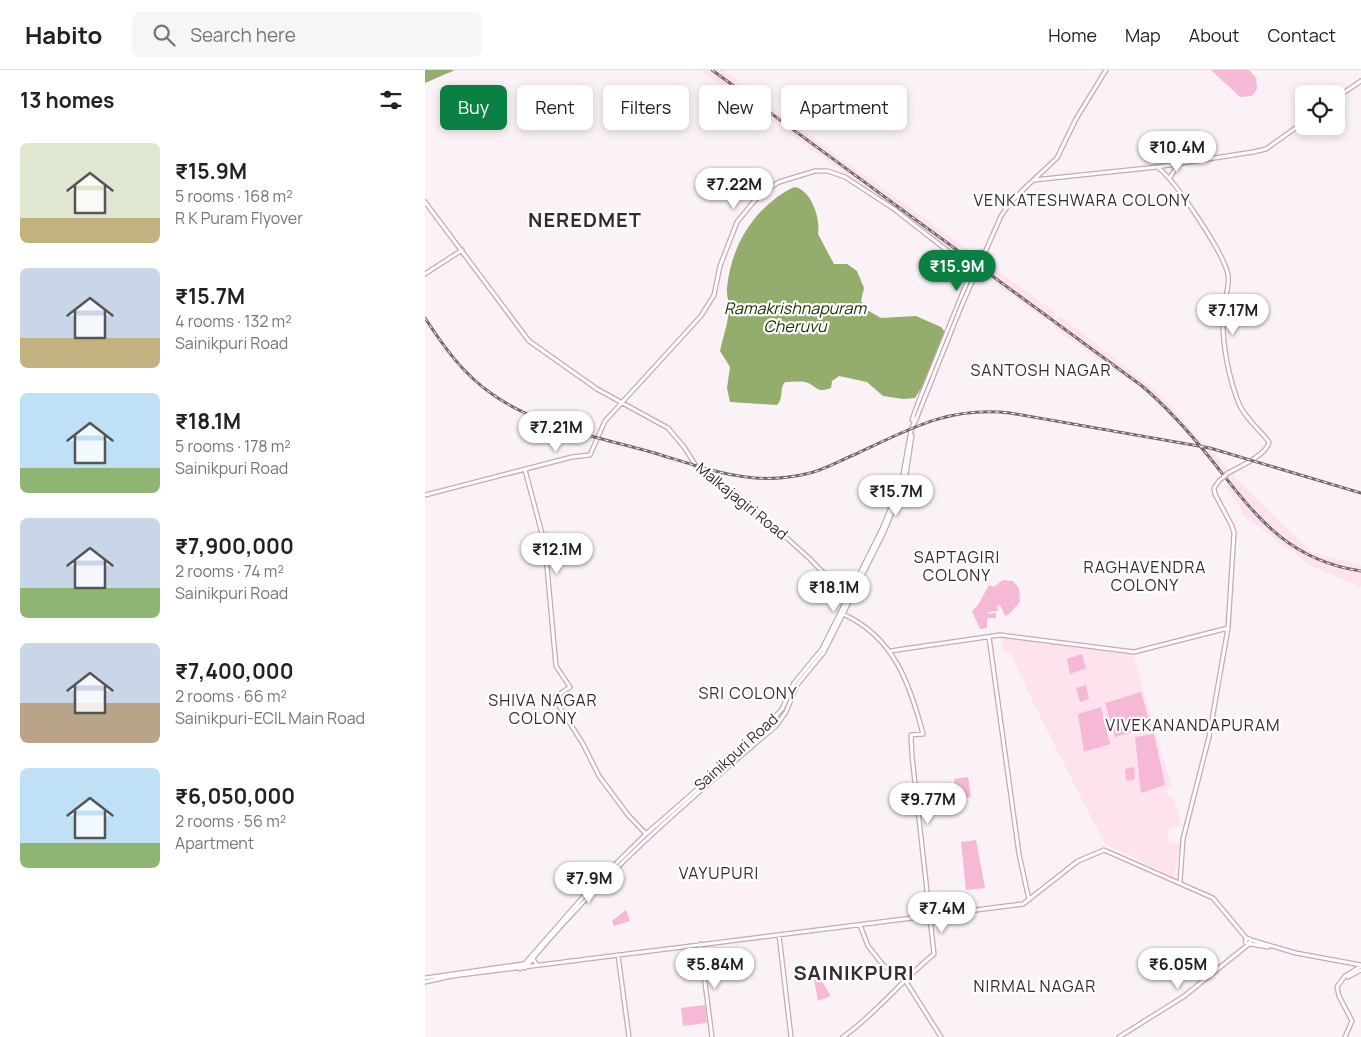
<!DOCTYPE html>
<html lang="en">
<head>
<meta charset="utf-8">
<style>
	body { margin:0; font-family:Manrope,sans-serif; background:#f6f6f6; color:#222; height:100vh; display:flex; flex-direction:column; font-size:19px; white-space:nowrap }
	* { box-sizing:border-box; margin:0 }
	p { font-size:16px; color:#767676 }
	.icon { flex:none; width:28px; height:28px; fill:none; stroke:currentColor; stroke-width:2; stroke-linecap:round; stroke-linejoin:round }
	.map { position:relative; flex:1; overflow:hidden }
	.details { display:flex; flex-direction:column; background:#fff; width:425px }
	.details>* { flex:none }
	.banner { position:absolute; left:15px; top:15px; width:475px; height:45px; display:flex; gap:10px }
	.fabs { position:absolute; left:870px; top:15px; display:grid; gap:10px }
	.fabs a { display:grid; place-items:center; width:50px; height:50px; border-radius:8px; background:#fff; box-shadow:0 2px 8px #0003; font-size:25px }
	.price { position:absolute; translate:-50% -42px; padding:0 11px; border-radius:18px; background:#fff; color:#222; font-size:16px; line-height:32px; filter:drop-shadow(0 1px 2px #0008) }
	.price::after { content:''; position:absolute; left:50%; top:30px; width:15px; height:11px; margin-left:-8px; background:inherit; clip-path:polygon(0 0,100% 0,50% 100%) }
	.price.selected { background:#0b8043; color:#fff }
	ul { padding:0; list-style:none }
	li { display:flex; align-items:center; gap:15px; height:125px; padding:0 20px }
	li span { display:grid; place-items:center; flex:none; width:140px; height:100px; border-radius:8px; color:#555 }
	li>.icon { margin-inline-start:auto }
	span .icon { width:60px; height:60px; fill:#fffc; stroke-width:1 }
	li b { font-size:21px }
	h2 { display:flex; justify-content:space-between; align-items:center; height:60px; padding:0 20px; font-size:21px }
	.pill { padding:0 18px; border-radius:8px; background:#fff; box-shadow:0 2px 8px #0003; font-size:18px; line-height:45px }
	.pill.selected { background:#0b8043; color:#fff }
	header { display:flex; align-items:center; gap:30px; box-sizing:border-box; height:70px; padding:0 25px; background:#fff; border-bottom:1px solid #e0e0e0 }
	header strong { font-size:24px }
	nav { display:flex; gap:28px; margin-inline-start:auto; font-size:18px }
	.search { width:350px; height:45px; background:#f6f6f6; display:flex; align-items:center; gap:12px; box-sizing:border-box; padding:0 18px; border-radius:8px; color:#767676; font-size:19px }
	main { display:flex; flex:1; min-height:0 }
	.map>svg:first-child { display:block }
</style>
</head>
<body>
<header>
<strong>Habito</strong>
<div class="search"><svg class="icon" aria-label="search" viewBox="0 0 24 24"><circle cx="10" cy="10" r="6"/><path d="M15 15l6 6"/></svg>Search here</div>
<nav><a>Home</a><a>Map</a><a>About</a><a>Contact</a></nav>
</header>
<main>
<section class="details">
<h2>13 homes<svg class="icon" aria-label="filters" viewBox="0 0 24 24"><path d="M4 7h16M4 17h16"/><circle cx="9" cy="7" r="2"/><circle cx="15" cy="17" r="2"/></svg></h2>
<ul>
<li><span style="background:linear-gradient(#dfe7d0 75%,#c2b280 0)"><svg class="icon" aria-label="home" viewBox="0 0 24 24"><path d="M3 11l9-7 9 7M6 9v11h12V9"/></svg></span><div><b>₹15.9M</b><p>5 rooms · 168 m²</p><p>R K Puram Flyover</p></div></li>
<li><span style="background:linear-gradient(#c9d6e8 70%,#c2b280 0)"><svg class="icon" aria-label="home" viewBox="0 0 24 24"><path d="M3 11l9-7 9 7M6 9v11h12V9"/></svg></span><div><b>₹15.7M</b><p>4 rooms · 132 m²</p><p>Sainikpuri Road</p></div></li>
<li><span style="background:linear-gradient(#bfe0f5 75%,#8fb573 0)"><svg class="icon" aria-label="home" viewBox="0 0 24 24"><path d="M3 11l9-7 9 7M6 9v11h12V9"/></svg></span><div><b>₹18.1M</b><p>5 rooms · 178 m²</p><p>Sainikpuri Road</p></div></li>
<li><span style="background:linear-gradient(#c9d6e8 70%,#8fb573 0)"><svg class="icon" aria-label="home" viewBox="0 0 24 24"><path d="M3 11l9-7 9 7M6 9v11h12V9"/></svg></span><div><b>₹7,900,000</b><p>2 rooms · 74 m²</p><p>Sainikpuri Road</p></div></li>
<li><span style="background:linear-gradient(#c9d6e8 60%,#b9a48a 0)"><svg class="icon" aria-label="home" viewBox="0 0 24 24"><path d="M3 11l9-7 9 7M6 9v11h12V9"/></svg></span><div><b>₹7,400,000</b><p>2 rooms · 66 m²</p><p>Sainikpuri-ECIL Main Road</p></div></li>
<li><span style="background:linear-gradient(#bfe0f5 75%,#8fb573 0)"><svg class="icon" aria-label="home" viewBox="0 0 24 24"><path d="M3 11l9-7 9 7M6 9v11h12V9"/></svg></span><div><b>₹6,050,000</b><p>2 rooms · 56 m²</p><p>Apartment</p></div></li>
</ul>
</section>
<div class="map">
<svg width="936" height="967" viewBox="0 0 936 967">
	<rect width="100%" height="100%" fill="#faf2f6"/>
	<!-- built -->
	<path fill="#fee2ee" d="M275 0H298L379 62 630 242 629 247 622 251 511 171 475 142Z
		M635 246 724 315 742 332 807 404 886 482 936 495V517L888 497 816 444 817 440 801 417 804 415 760 361 720 322 628 257 629 252Z
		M576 567 708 584 746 715 741 720 743 727H748L757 755 743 760 744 774 756 772 749 807 680 774 621 659 585 583 578 582Z"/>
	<!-- green -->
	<path fill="#f5b9d5" d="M786 0H824L831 8 832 19 827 26 815 27Z
		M578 510 588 511 594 518 595 532 583 545 580 546 575 535 572 536 573 541 563 542 564 544 571 543V548H562V558L555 559 547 541 553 535 564 515 569 517Z
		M657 584 661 598 645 604 642 589Z
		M661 615 664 629 655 632 651 618Z
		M716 622 726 657 690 667 680 633Z
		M676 637 685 674 659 682 653 644Z
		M729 664 740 715 716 723 710 667Z
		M709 697 710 709 701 711 700 699Z
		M543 707 546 727 531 729 529 709Z
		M551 770 560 818 541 820 536 772Z
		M201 840 205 851 189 856 187 851Z
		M386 894 406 926 393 931Z
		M280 935 282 953 258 956 256 938Z"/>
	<!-- water -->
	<path fill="#94ad6c" d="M0 0H30L0 13Z
		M369 117C386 119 396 149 393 164L409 194H422L432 201 439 218 436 231 442 240 456 248 491 246 516 257 520 262 501 311 490 328 478 329 458 326 442 312 414 306 407 311 406 318C390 324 392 315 380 312 374 311 366 312 360 312 354 319 359 328 352 335L305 332 302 318 305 297 295 281C298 267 303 253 304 240 305 233 301 226 302 218 306 175 330 136 369 117Z"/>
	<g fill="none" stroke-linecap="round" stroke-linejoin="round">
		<!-- secondary casing -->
		<g stroke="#cba6b7" stroke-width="5.5">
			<path id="secondary" d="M911 28 936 11
				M732 97C749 108 800 185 803 205 805 219 798 232 798 246 797 275 804 310 815 336 822 350 835 360 844 372 842 385 814 397 803 403
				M745 107 754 94
				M609 110 732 97 828 82 841 79 879 52
				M602 116 632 88 651 49 681 0
				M0 132 104 271 172 319 243 358 259 377 273 399 324 434 384 488 417 522 426 527
				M0 204 37 180
				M100 400 120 475 131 596 145 617 129 628 158 674 174 706 203 745 221 764
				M0 425 147 387 165 385 180 351 276 246 289 225 295 196 312 152 330 130 346 117 354 112 390 101H403L420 107 469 139 547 200 493 333 487 350 490 352
				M415 518 427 525
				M418 544C469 567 485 614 498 664L486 665 487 686 509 884C477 910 452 943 418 967
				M564 567 594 784 604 830
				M465 581 575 565 709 582 803 558
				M755 812 758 769 784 667 803 558 809 463 807 456 790 424 789 418 794 411
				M435 855 443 876 458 895 480 910 516 967
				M354 865 366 967
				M820.5 871a2.5 2.5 0 1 1 5 0a2.5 2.5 0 1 1-5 0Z
				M826 870 871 883 936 895
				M275 874 287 967
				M825 874 843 877
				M193 885 204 967
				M108 889 112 895
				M100 898C174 807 262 731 351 656L361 642 372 615 399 582 459 462 480 411 487 365
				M95 899 165 819 221 764 333 666 357 639 369 613 397 579 457 459 477 410 486 360 492 347
				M923 907 936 900
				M0 908 98 894
				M0 912 27 906 598 834 653 791 679 780 788 828 822 869
				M694 967 758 927 824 874
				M920 967 927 951 914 926 912 917 920 906 936 896"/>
		</g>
		<!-- secondary -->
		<use href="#secondary" stroke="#fff" stroke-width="3"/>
		<!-- rail casing -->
		<g stroke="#75696f" stroke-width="3">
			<path id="rail" d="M287 0 717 316C742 337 764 362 785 388 829 443 860 490 936 501
				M0 248C19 277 38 304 67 324 113 357 173 367 226 382 257 391 289 403 321 407 343 410 365 408 385 403 401 399 416 390 431 384 484 359 524 336 585 343L785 378 936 423"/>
		</g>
		<!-- rail -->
		<use href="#rail" stroke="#fff" stroke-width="1" stroke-dasharray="4" stroke-linecap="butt"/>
		<!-- secondary-bridge casing -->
		<g stroke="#cba6b7" stroke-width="5.5" stroke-linecap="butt">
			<path id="secondary-bridge" d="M492 347 536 237 576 146 584 134 602 116
				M794 411 803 403"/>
		</g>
		<!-- secondary-bridge -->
		<use href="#secondary-bridge" stroke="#fff" stroke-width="3"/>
	</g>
	<g text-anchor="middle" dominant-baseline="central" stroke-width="4.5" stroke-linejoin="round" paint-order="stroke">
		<!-- street labels -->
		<g font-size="15" fill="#372930" stroke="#fff">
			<text transform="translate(317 431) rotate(39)">Malkajagiri Road</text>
			<text transform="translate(311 682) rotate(-42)">Sainikpuri Road</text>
		</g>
		<!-- neighbourhood labels -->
		<g font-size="16" letter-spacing="1" fill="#372930" stroke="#fff">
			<text x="657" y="130">VENKATESHWARA COLONY</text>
			<text x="616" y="300">SANTOSH NAGAR</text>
			<text x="532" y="487">SAPTAGIRI<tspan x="532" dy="18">COLONY</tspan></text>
			<text x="720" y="497">RAGHAVENDRA<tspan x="720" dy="18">COLONY</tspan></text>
			<text x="323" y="623">SRI COLONY</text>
			<text x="118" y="630">SHIVA NAGAR<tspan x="118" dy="18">COLONY</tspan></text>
			<text x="768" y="655">VIVEKANANDAPURAM</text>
			<text x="294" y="803">VAYUPURI</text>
			<text x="610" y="916">NIRMAL NAGAR</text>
		</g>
		<!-- water labels -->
		<g font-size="16" font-style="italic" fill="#202f00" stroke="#fff">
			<text x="370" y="238">Ramakrishnapuram<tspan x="370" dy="18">Cheruvu</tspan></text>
		</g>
		<!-- district labels -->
		<g font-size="20" font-weight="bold" letter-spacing="1" fill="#372930" stroke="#fff">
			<text x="160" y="149">NEREDMET</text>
			<text x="429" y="902">SAINIKPURI</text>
		</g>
	</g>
</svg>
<div class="fabs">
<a><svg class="icon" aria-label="locate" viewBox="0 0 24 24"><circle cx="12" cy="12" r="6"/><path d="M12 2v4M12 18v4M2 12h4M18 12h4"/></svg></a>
</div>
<b class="price" style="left:752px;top:103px">₹10.4M</b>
<b class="price" style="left:309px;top:140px">₹7.22M</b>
<b class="price selected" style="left:532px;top:222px">₹15.9M</b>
<b class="price" style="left:808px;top:266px">₹7.17M</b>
<b class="price" style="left:131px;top:383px">₹7.21M</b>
<b class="price" style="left:471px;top:447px">₹15.7M</b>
<b class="price" style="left:132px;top:505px">₹12.1M</b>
<b class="price" style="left:409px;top:543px">₹18.1M</b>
<b class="price" style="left:503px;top:755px">₹9.77M</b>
<b class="price" style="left:164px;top:834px">₹7.9M</b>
<b class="price" style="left:517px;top:864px">₹7.4M</b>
<b class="price" style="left:290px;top:920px">₹5.84M</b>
<b class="price" style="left:753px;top:920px">₹6.05M</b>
<div class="banner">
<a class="pill selected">Buy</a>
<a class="pill">Rent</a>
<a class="pill">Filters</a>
<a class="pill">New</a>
<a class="pill">Apartment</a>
</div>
</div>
</main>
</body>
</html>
